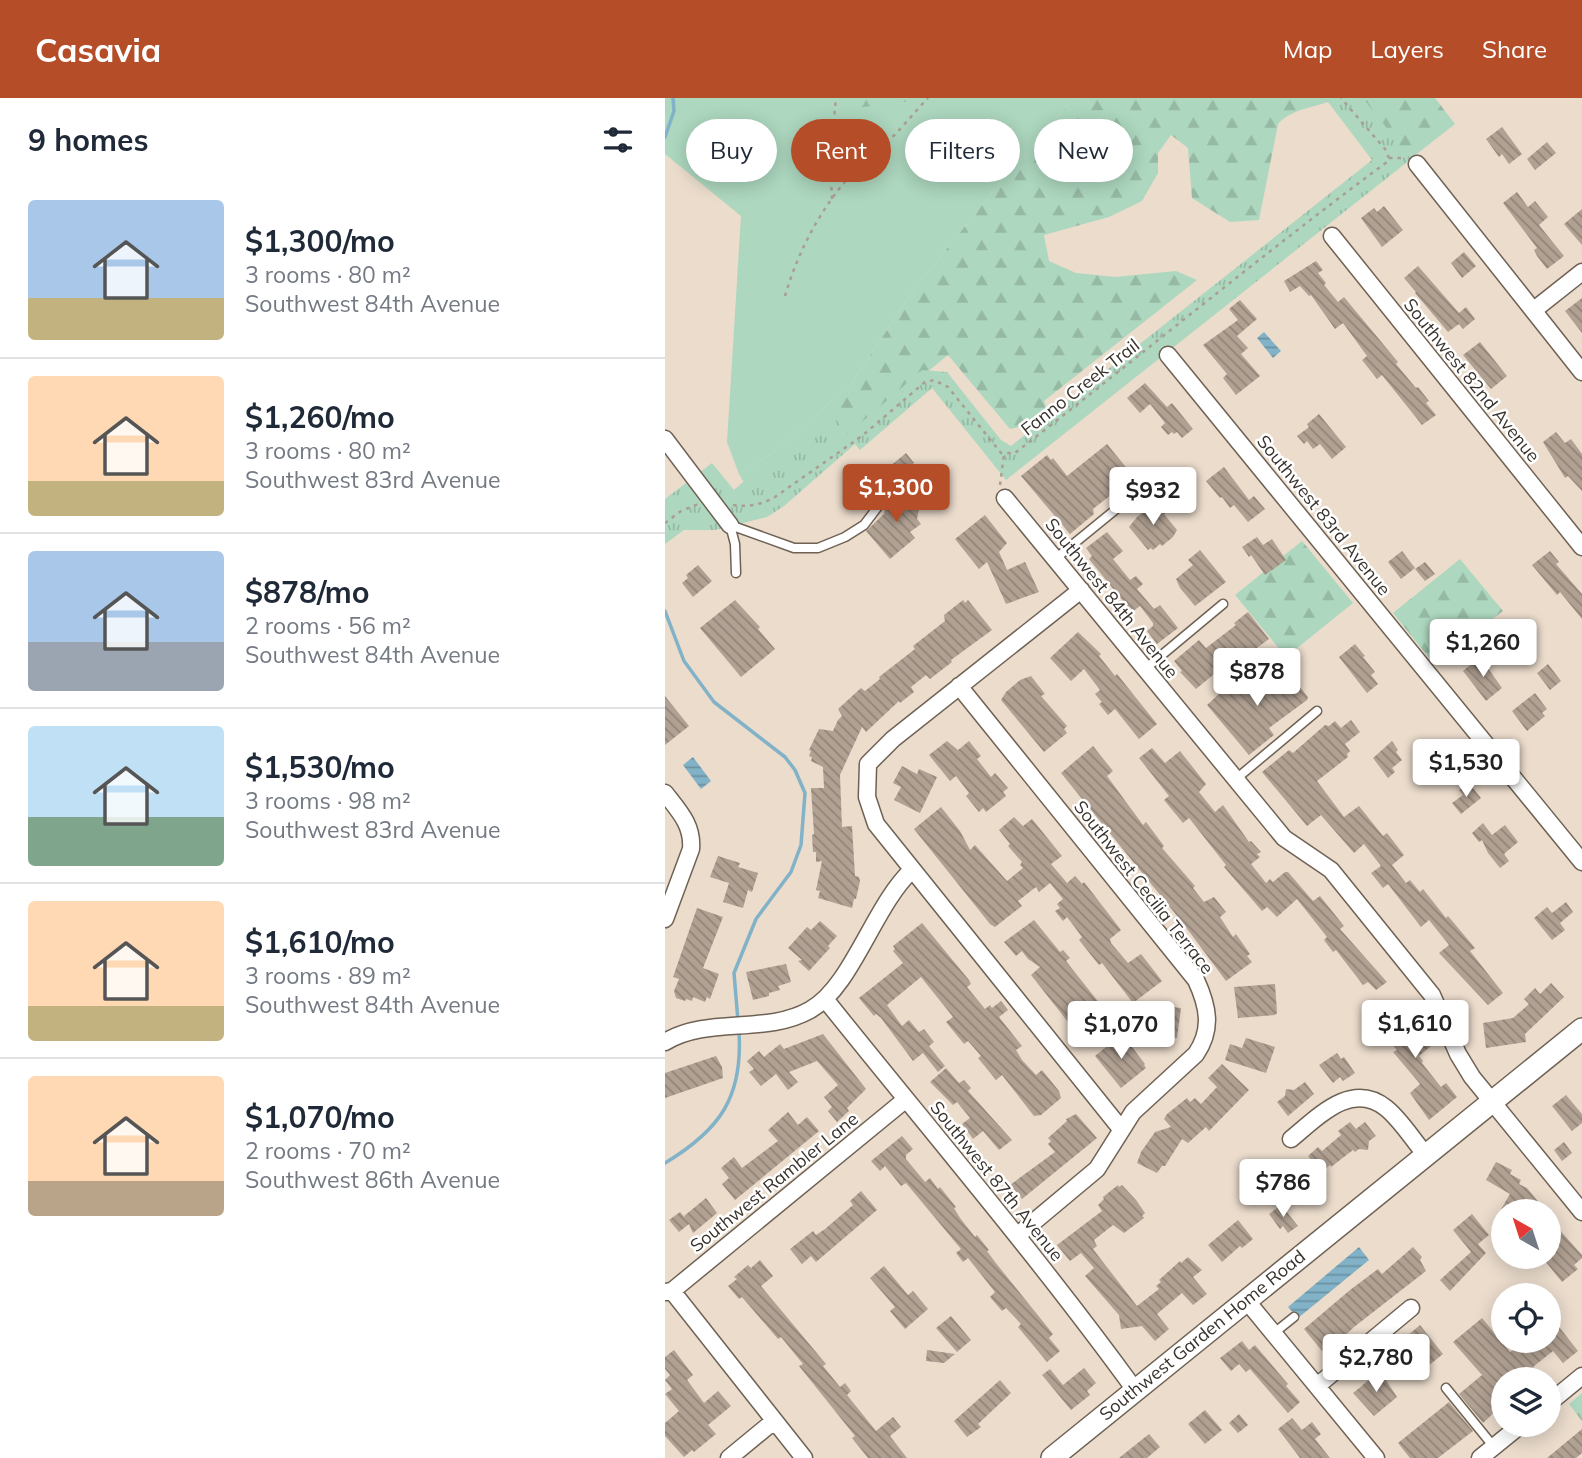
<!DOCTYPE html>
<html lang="en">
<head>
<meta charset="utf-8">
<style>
	body { margin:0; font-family:Mulish,sans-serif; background:#f2f2f3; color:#1f2937; height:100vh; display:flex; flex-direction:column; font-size:26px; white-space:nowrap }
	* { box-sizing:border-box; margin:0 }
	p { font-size:23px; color:#747a83 }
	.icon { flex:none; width:38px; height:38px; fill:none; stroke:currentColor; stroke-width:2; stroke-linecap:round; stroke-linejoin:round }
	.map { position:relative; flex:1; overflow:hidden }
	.side { display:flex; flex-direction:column; background:#fff; width:665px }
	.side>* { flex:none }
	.banner { position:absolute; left:21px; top:21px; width:665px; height:63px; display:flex; gap:14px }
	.needle { width:46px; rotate:321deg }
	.buttons { position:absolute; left:826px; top:1101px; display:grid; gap:14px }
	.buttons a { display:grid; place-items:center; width:70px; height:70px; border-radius:50%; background:#fff; box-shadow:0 4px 18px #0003; font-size:35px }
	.price { position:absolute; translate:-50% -60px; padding:0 16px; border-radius:7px; background:#fff; color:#222; font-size:23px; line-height:46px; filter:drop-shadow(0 2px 4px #0008) }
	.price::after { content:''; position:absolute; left:50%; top:42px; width:21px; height:16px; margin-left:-10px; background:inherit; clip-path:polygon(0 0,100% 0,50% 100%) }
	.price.current { background:#b54e28; color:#fff }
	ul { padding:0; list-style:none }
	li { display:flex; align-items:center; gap:21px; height:175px; padding:0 28px }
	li+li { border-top:2px solid #e0e1e3 }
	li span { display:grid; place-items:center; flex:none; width:196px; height:140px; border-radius:7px; color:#555 }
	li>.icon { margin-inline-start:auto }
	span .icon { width:84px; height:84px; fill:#fffc; stroke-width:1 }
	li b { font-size:30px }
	h2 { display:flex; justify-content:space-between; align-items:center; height:84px; padding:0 28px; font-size:30px }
	.pill { padding:0 24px; border-radius:32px; background:#fff; box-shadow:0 4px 18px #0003; font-size:24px; line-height:63px }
	.pill.current { background:#b54e28; color:#fff }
	header { display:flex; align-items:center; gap:42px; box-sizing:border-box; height:98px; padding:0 35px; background:#b54e28; color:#fff }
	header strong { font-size:33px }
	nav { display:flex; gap:38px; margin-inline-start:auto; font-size:24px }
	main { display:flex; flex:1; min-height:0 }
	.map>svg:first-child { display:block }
</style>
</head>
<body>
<header>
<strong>Casavia</strong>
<nav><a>Map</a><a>Layers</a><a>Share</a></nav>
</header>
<main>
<section class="side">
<h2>9 homes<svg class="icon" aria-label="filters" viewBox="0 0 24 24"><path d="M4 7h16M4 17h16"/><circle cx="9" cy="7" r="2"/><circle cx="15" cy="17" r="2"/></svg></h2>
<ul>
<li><span style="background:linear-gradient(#a9c7e8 70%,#c2b280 0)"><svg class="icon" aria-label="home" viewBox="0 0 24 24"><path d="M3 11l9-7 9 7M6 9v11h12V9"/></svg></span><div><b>$1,300/mo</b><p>3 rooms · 80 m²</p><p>Southwest 84th Avenue</p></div></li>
<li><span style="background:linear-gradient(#ffd9b3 75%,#c2b280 0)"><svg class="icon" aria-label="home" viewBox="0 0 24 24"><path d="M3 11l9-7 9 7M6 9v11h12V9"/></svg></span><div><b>$1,260/mo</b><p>3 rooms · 80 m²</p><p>Southwest 83rd Avenue</p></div></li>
<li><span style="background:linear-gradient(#a9c7e8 65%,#9aa5b1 0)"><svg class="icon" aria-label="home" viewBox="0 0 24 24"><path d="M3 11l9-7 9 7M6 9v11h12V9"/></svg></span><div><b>$878/mo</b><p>2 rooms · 56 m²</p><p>Southwest 84th Avenue</p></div></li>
<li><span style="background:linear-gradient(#bfe0f5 65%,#7fa58c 0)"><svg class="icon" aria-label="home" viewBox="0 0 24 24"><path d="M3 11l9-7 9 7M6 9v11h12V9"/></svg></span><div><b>$1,530/mo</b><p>3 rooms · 98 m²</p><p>Southwest 83rd Avenue</p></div></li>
<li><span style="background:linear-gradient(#ffd9b3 75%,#c2b280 0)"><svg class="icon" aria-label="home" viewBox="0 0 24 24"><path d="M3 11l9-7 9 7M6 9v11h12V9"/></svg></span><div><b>$1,610/mo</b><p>3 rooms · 89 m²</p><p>Southwest 84th Avenue</p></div></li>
<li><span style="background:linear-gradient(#ffd9b3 75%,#b9a48a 0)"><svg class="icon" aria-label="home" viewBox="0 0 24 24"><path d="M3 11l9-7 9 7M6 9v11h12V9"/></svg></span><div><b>$1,070/mo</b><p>2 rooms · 70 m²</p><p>Southwest 86th Avenue</p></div></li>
</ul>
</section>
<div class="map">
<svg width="917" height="1360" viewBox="0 0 917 1360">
	<defs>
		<pattern id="forest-firs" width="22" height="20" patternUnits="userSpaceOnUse" patternTransform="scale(1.75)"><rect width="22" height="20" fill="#add7bf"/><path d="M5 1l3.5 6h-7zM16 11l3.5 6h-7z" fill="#96b9a4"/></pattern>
		<pattern id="park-tufts" width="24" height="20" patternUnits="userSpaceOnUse" patternTransform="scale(1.75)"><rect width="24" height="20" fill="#add7bf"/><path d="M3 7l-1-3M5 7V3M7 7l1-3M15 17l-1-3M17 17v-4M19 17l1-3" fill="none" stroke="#96b9a4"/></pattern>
		<pattern id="water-rules" width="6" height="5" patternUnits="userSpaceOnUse" patternTransform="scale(1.75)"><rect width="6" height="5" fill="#82b2c7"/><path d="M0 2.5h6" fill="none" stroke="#6b91a2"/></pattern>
		<pattern id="building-back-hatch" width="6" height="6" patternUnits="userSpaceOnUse" patternTransform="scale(1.75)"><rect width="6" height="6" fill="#b1a193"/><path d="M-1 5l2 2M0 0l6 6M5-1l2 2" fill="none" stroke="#918478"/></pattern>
	</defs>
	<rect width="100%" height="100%" fill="#ebdccc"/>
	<!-- green -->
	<path fill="#add7bf" d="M0 0H409L339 80 250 190 186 286 105 357 74 376 62 344 76 118 0 56Z"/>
	<!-- forest -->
	<path fill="url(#forest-firs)" d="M166 0H272L182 11Z
		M409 0H671C651 11 630 8 613 26L594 122 565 124 527 100 523 50 506 37 493 55V75L477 103 444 119 379 137 384 163 411 175 450 179 511 173 532 182 379 303 385 322 345 331 283 257 154 362 88 400 74 376 105 357 186 286 250 190 339 80Z
		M689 0H770L790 26 735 69Z
		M637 443 688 505 621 559 570 497Z
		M795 461 838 513 769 566 728 515Z
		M917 1295V1323L904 1306Z"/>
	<!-- park -->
	<path fill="url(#park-tufts)" d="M660 0H698L746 61 341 382 267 290 195 352 190 346 119 408 102 419 50 432H19L0 446V401L47 365 69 392 162 311 183 336 257 272 282 274 336 342 346 348 707 62Z"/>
	<!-- water -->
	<path fill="url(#water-rules)" d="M599 234 616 253 608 260 592 240Z
		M28 659 46 683 36 691 18 667Z
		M694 1149 704 1162 633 1220 623 1209Z
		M729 1253 744 1271 736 1278 721 1260Z"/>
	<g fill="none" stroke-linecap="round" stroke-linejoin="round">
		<!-- stream -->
		<path stroke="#82b2c7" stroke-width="3.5" d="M0 39 9 13 8 0
			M0 513 19 563 49 604 120 659 130 672 140 695 136 747 126 774 91 821 69 875 73 923
			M0 1065C55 1032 78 999 74 934"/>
	</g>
	<!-- building -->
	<path fill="url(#building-back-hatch)" d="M837 29 857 56 844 66 837 56 834 59 821 41Z
		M882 44 891 55 870 72 862 61Z
		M852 94 863 109 870 103 883 119 874 127 899 158 882 171 872 158 869 152 872 150 838 105Z
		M719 108 738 132 717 149 696 120 709 110 712 114Z
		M917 111V147L899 126Z
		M799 154 811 168 797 180 786 165Z
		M651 163 658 172 653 175 661 185 659 187 673 204 679 199 733 264 731 266 751 290 753 289 764 303 761 305 771 317 757 327 717 277 712 281 697 262 702 258 678 225 670 231 646 197 644 198 635 188 625 194 619 183Z
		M753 168 794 215 801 209 810 221 798 231 794 226 783 234 750 195 751 194 739 180Z
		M917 200V235L900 213Z
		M575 202 592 221 572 238 583 250 576 256 595 278 571 297 558 280 562 276 538 247 573 222 564 211Z
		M815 244 842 278 826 291 798 257Z
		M480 285 502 309 507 305 528 331 517 340 512 334 509 336 507 334 503 337 496 329 500 325 485 306 475 315 462 300Z
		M654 316 681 349 667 361 655 346 648 351 642 343 639 346 632 338 644 329 642 326Z
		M891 334 900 345 906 341 917 356V393L903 378 900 380 878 344Z
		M442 346 469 379 428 411 429 416 405 436 356 378 382 357 386 362 388 360 402 378Z
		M241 355 249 365 232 379 224 369Z
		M559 369 584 402 589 398 600 411 583 424 569 407 565 410 557 399 555 400 541 383Z
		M233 393 242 394 251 401 254 411 252 421 256 426 245 434 250 440 225 461 201 433 219 416 220 411Z
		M493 402 502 414 499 416 512 432 508 439 497 448 495 446 488 452 486 450 483 452 464 429 472 419Z
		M320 417 342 445 334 454 342 472 360 464 374 494 341 506 322 464 314 471 290 441Z
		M442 434 458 453 448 461 465 482 471 478 478 486 472 491 489 511 495 507 513 530 492 546 482 533 488 528V525L475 508 467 514 424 461 427 458 421 450Z
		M592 439 598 447 607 441 621 462 600 477 586 457 584 459 577 449Z
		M535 452 561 484 530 508 515 490 511 481 528 467 523 462Z
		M737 453 750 470 736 481 723 464Z
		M885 453 894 464 891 466 917 496V521L895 494 892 497 867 467Z
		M760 464 770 476 760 483 750 471Z
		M33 467 47 483 28 499 17 485 23 480 21 477Z
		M70 502 95 529 93 531 110 551 76 579 35 530Z
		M298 502 300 505 303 502 327 532 286 562 287 564 265 581 261 577 246 589 249 594 235 605 234 603 201 634 197 629 175 677 177 729 187 728 190 778 194 779 195 783 191 801H189L187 810 153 800 155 793 151 792 157 763 151 764V754H148L147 737 149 736 146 690H159L158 669 146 663 147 659 144 658 146 653 144 652 154 631 168 633 173 622 177 618 173 611 196 590 200 593 215 581 214 579 250 551 248 548 280 523 279 517Z
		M583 514 604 541 581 558 577 553 531 591 515 574 517 573 509 563 534 542 541 550 571 527 569 525Z
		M413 534 436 556 434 558 450 578 452 576 492 626 474 641 450 611 443 617 434 606 437 604 430 596 435 592 419 571 406 583 385 560Z
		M690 546 700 558 698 559 710 574 706 577 713 586 702 595 674 559Z
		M815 559 837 590 821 603 798 573Z
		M883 566 896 583 885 592 872 575Z
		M618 568 643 599 642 602 604 630 609 637 584 657 542 607 571 580 584 596Z
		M366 578 380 596 376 598 402 628 399 631 402 635 379 654 336 602 341 594 355 582Z
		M870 595 882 611 877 615 880 618 862 633 847 613Z
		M0 598 24 628 0 647Z
		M686 622 695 634 680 646 685 653 682 656 683 659 652 683 679 719 694 708 718 738 722 735 739 757 727 767 741 785 745 782 755 794 758 791 781 820 783 818 810 850 805 853 838 895 823 907 774 855 784 847 764 822 756 829 723 786 718 790 706 775 716 768 699 746 689 755 656 717 642 728 597 674 624 652 628 655 660 627 664 628 670 623 676 630Z
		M282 643 293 652 304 643 316 658 312 661 326 679 330 675 343 690 338 694 341 698 321 714 318 710 314 714 301 698 304 695 291 678 285 683 264 657Z
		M727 643 733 652 731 654 737 662 727 670 730 674 723 680 708 660Z
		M428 648 448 673 442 678 478 727 481 724 499 748 497 750 530 788 528 790 539 804 549 799 561 814 555 819 568 839 571 836 585 856 582 858 587 864 561 883 517 824 396 675Z
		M487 650 500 665 515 653 541 686 534 694 550 714 558 707 584 744 586 743 596 754 592 756 595 759 586 766 601 785 605 781 608 784 620 774H623L648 803 655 798 679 828 675 831 722 884 711 892 703 884 698 887 671 852 668 854 659 842 662 839 632 801 612 819 602 809 597 813 559 769 561 767 524 720 518 725 499 702 504 698 474 660Z
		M237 668 252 676 254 671 272 679 255 715 229 702 236 689 228 685Z
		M804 685 816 700 796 716 787 705 798 697 794 692Z
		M276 709 295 733 305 752 310 747 342 783 358 770 355 767 357 764 343 748 345 746 334 732 349 719 358 728 367 721 397 758 386 766 402 785 410 778 417 786 419 784 456 832 445 841 446 845 463 865 476 856 497 883 468 905 437 865 434 867 414 842 417 839 402 819 398 823 390 813 395 810 392 806 398 801 385 785 374 794 371 789 353 803 357 808 330 829 325 826 249 731Z
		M818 725 827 737 840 727 853 744 839 756 844 763 835 770 823 755 817 742 814 744 807 735Z
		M53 758 75 765 73 769 93 775 87 794 83 792 78 810 58 804 64 785 45 779Z
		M901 804 908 814 895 825 900 832 887 842 869 820 882 809 887 815Z
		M32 810 58 819 38 870 54 876 45 901 42 899 40 904 28 899 27 903 21 901 20 903 11 900 9 893 14 881 8 879Z
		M369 822 395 854 398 852 405 860 401 863 443 916 418 939 414 938 366 877 375 869 363 861 357 853 351 858 339 844Z
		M155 823 172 838 163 848 165 850 144 873 133 863 137 862 123 850 142 829 146 832Z
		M257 825 304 882 306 886 302 889 320 911 325 907 327 910 336 903 343 912 334 919 357 948 351 952 357 962 371 977 377 972 394 993 396 1000 376 1017 369 1018 337 977 331 982 313 960 316 958 303 943 299 946 281 924 288 919 256 879 222 907 237 928 244 922 254 934 259 931 269 944 264 948 280 968 273 974 258 955 248 963 216 920 211 916 209 918 194 900 238 865 228 853 230 851 228 848Z
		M121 866 126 884 113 888 115 892 104 895V898L88 902 81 874Z
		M886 885 899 899 860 936 861 944 821 950 818 925 848 920 864 906 859 901 870 890 875 896Z
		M610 886 612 915 610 917 573 920 569 889Z
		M727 905 738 917 746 911 757 924 750 929 766 948 754 958 758 963 757 965 776 989 781 985 792 999 764 1022 745 995 755 986 728 954 732 952 717 934 724 929 713 915Z
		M481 906 516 910 512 940 478 937Z
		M158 936 201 991 182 1010 184 1013 172 1024 163 1013 167 1009 159 999 173 987 152 963 124 974 133 984 123 992 111 976 96 988 84 974 89 971 82 963 94 953 99 959 115 946 119 951Z
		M457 936 480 966 479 967 481 970 456 990 430 958Z
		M581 940 610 949 601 975 560 962 565 946 577 950Z
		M672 955 676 961 679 959 690 975 678 983 675 979 668 985 654 967Z
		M51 958 57 969 58 980 0 1000V975Z
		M557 966 584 992 544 1033 541 1029 523 1045 517 1041 500 1068H497L492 1075 472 1065 476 1054 490 1034 506 1029 499 1021 502 1016 522 1000 525 1004 530 1000 536 1006 552 989 543 980Z
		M281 970 294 985 299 982 306 990 303 993 347 1042 334 1052 318 1033 308 1041 297 1026 305 1020 292 1004 288 1007 265 984Z
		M640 984 649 996 623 1018 612 1004 620 998 621 991 629 992Z
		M901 997 917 1016V1025L907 1033 887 1008Z
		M123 1014 133 1027 142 1019 154 1033 70 1102 57 1086 64 1080 56 1070 69 1059 77 1070 113 1043 103 1032Z
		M411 1016 432 1040 357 1101 345 1087 390 1054 383 1046 386 1043 383 1040 402 1023 401 1021Z
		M685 1024 691 1031 700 1024 711 1038 704 1043 703 1052 694 1051 690 1054 688 1052 666 1069 665 1067 660 1071 656 1066 652 1069 643 1058 653 1049 657 1053 676 1037 673 1033Z
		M237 1038 248 1051 241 1057V1061L260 1084 265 1080 273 1091 275 1089 291 1109 289 1110 295 1120 310 1139 312 1137 324 1152 322 1153 330 1164 388 1236 384 1240 395 1253 382 1264 353 1229 356 1226 341 1210 337 1213 325 1199 330 1194 303 1160 298 1164 291 1155 296 1151 241 1085 236 1088 220 1068 215 1073 206 1063Z
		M899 1044 907 1055 897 1063 889 1052Z
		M831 1064 847 1072 845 1076 856 1082 854 1086 862 1090 881 1113H835L845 1096 821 1082Z
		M453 1087 454 1089 457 1087 471 1102 480 1115 477 1118 479 1120 459 1135 448 1127 429 1142 432 1148 428 1151 472 1208 494 1191 491 1188 496 1184 494 1182 515 1163 516 1165 523 1159 537 1172 528 1179 542 1196 528 1207 517 1195 492 1216 504 1231 490 1243 477 1228 456 1231 454 1217 420 1178 429 1170 416 1155 405 1163 392 1147 437 1113 433 1107 439 1101 438 1099Z
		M196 1093 212 1112 151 1164 146 1158 137 1166 125 1151 148 1133 151 1137 160 1131 188 1107 185 1103Z
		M41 1100 52 1115 28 1135 24 1126 14 1134 4 1122 15 1114 21 1121 19 1118Z
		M616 1107 633 1128 623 1135 618 1128 615 1131 604 1116Z
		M807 1116 824 1137 813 1146 821 1155 785 1193 775 1182 806 1154 788 1132Z
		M884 1120 917 1157V1160L909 1167 913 1171 897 1184 876 1158H884Z
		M573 1122 588 1141 577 1150 575 1148 557 1164 543 1147Z
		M748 1149 757 1159 755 1162 761 1173 689 1229 664 1253 662 1250 657 1253 639 1231 685 1192 713 1171 717 1176Z
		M95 1162 108 1178 96 1188 161 1266 158 1268 175 1289 180 1285 186 1293 182 1297 211 1333 228 1319 236 1329 225 1338 242 1360H203L187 1340 190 1338 134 1268 138 1266 116 1239 113 1241 77 1199 74 1201 63 1188 72 1181 69 1179 83 1167 86 1170Z
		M219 1168 243 1197 248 1193 263 1211 240 1231 225 1213 230 1209 205 1180Z
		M286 1218 306 1242 292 1254 271 1230Z
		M817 1220 845 1254 851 1249 856 1255 873 1242H884V1231L891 1225 913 1253 898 1265 888 1253 868 1269 877 1281H838V1306L818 1325 794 1296 817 1277 788 1244Z
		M755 1227 778 1256 758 1272 735 1244Z
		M577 1243 584 1252 590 1247 623 1286 621 1288 635 1304 623 1315 585 1271 581 1274 574 1266 566 1273 555 1260Z
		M9 1252 28 1277 22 1282 39 1305 53 1293 66 1308 43 1327 51 1336 29 1354 27 1352 19 1359 0 1338V1325L14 1313 0 1296 7 1291 0 1282 5 1277 0 1271V1259Z
		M262 1252 290 1256 279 1265 261 1263Z
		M708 1256 719 1269 708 1278 697 1266Z
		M419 1270 431 1285 422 1293 425 1297 406 1312 377 1277 385 1271 398 1287Z
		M715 1273 732 1299 709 1318 688 1295Z
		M335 1282 346 1295 313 1326 316 1329 302 1339 289 1323Z
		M784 1304 808 1333 773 1360H745L733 1345Z
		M540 1312 557 1332 540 1346 523 1326Z
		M574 1316 583 1327 573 1335 564 1325Z
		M627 1320 637 1332 647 1324 656 1336 650 1341 665 1360H635L613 1331Z
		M917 1331V1355L911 1360H882Z
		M484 1336 495 1349 482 1360H454Z"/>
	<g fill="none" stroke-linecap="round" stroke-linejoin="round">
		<!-- service casing -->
		<g stroke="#6f6254" stroke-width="11">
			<path id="service" d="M65 427 129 450H153L180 439 199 427 227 390
				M65 427 70 446 71 475
				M390 461 477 390
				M480 571 558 506
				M571 681 652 613
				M609 1235 629 1219
				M781 1290 829 1349"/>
		</g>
		<!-- minor casing -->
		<g stroke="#6f6254" stroke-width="19">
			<path id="minor" d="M752 66 917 274
				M667 138 917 449
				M869 212 917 174
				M503 257 917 764
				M0 341 65 427
				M340 400 619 740 666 772 767 897 793 956 807 979 917 1114
				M416 492 228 641 203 666 202 699 211 726 456 1031
				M294 588 531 882C543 908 548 931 531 956L468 1014 432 1071 353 1137
				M0 695C14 713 28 727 26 751L0 821
				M160 901C264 1031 372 1157 470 1292
				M0 944C43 918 101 937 145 912 187 889 209 807 247 772
				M626 1041C652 1020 686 982 721 1010 736 1022 748 1042 760 1056
				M7 1193 139 1360
				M0 1194 7 1193 240 1002
				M581 1202 711 1360
				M652 1288 746 1210
				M884 1305 917 1278
				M64 1360 109 1323
				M815 1360 857 1326"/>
		</g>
		<!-- secondary casing -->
		<g stroke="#6f6254" stroke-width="24">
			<path id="secondary" d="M387 1360 917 931"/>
		</g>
		<!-- path -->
		<path stroke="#aa9e92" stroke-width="2.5" stroke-dasharray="3.5 5" stroke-linecap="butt" d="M724 60H741
			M167 101 165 59 171 0
			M120 198C134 150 159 104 194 68 200 61 208 57 215 51 232 36 247 17 263 0
			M335 387 339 356
			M68 407C83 409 96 407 110 399L197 338 260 284 269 282 283 289 336 355H350C474 259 595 158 722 64L724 60 720 51 676 0
			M0 425 16 413 33 406"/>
		<!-- service -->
		<use href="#service" stroke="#fff" stroke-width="8"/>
		<!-- minor -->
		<use href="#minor" stroke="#fff" stroke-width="16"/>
		<!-- secondary -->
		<use href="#secondary" stroke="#fff" stroke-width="21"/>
	</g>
	<g text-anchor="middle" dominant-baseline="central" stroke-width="5" stroke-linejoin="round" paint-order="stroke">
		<!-- street labels -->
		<g font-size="18" fill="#39332d" stroke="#fff">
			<text transform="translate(807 282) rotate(51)">Southwest 82nd Avenue</text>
			<text transform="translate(415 289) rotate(-38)">Fanno Creek Trail</text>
			<text transform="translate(659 417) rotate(51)">Southwest 83rd Avenue</text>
			<text transform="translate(447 500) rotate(51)">Southwest 84th Avenue</text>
			<text transform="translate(479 789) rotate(52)">Southwest Cecilia Terrace</text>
			<text transform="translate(332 1083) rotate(51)">Southwest 87th Avenue</text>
			<text transform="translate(109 1084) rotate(-39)">Southwest Rambler Lane</text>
			<text transform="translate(537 1237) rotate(-39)">Southwest Garden Home Road</text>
		</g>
	</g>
</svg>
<div class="buttons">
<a><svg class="needle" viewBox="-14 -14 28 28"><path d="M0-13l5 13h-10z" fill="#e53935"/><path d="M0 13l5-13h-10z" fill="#747a83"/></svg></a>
<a><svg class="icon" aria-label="locate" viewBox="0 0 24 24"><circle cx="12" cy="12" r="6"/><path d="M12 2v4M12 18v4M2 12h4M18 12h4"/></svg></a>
<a><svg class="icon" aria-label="layers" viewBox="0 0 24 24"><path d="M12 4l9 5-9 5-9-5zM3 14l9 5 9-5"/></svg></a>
</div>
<b class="price current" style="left:231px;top:426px">$1,300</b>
<b class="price" style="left:488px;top:429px">$932</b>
<b class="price" style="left:818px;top:581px">$1,260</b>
<b class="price" style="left:592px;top:610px">$878</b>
<b class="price" style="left:801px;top:701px">$1,530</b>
<b class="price" style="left:750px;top:962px">$1,610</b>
<b class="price" style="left:456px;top:963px">$1,070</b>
<b class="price" style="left:618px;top:1121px">$786</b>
<b class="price" style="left:711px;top:1296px">$2,780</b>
<div class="banner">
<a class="pill">Buy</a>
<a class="pill current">Rent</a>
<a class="pill">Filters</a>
<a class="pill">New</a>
</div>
</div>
</main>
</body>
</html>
